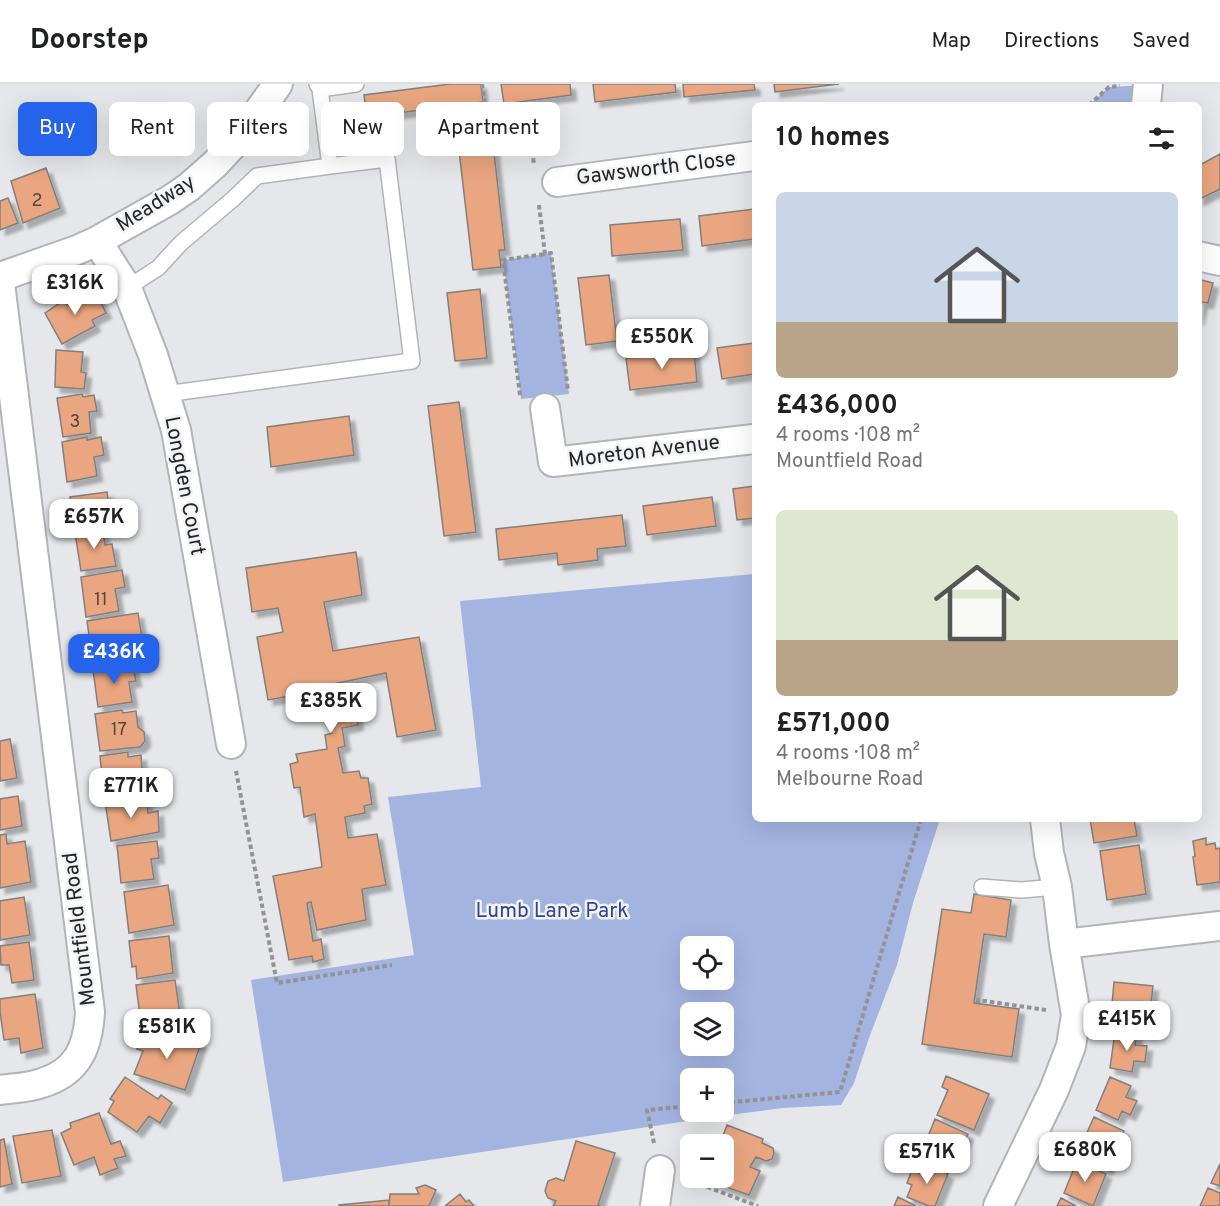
<!DOCTYPE html>
<html lang="en">
<head>
<meta charset="utf-8">
<style>
	body { margin:0; font-family:Overpass,sans-serif; background:#f6f6f6; color:#202124; height:100vh; display:flex; flex-direction:column; font-size:22px; white-space:nowrap }
	* { box-sizing:border-box; margin:0 }
	p { font-size:20px; color:#757577 }
	.icon { flex:none; width:33px; height:33px; fill:none; stroke:currentColor; stroke-width:2; stroke-linecap:round; stroke-linejoin:round }
	.map { position:relative; flex:1; overflow:hidden }
	.details { position:absolute; left:752px; top:18px; width:450px; height:720px; display:flex; flex-direction:column; background:#fff; border-radius:9px; box-shadow:0 6px 24px #0002 }
	.details>* { flex:none }
	.guide { position:absolute; left:18px; top:18px; width:570px; height:54px; display:flex; gap:12px }
	.fabs { position:absolute; left:680px; top:852px; display:grid; gap:12px }
	.fabs a { display:grid; place-items:center; width:54px; height:54px; border-radius:9px; background:#fff; box-shadow:0 6px 24px #0002; font-size:30px }
	.price { position:absolute; translate:-50% -51px; padding:0 14px; border-radius:12px; background:#fff; color:#222; font-size:20px; line-height:39px; filter:drop-shadow(0 2px 3px #0008) }
	.price::after { content:''; position:absolute; left:50%; top:36px; width:18px; height:14px; margin-left:-9px; background:inherit; clip-path:polygon(0 0,100% 0,50% 100%) }
	.price.current { background:#2563eb; color:#fff }
	ul { padding:0; list-style:none }
	li { display:grid; align-content:center; gap:12px; height:318px; padding:0 24px }
	li span { display:grid; place-items:center; height:186px; border-radius:9px; color:#555 }
	li>.icon { margin-inline-start:auto }
	span .icon { width:108px; height:108px; fill:#fffc; stroke-width:1 }
	li b { font-size:26px }
	h2 { display:flex; justify-content:space-between; align-items:center; height:72px; padding:0 24px; font-size:26px }
	.pill { padding:0 21px; border-radius:9px; background:#fff; box-shadow:0 6px 24px #0002; font-size:21px; line-height:54px }
	.pill.current { background:#2563eb; color:#fff }
	header { display:flex; align-items:center; gap:36px; box-sizing:border-box; height:84px; padding:0 30px; background:#fff; border-bottom:2px solid #e0e0e0 }
	header strong { font-size:28px }
	nav { display:flex; gap:33px; margin-inline-start:auto; font-size:21px }
	.map>svg:first-child { display:block }
</style>
</head>
<body>
<header>
<strong>Doorstep</strong>
<nav><a>Map</a><a>Directions</a><a>Saved</a></nav>
</header>
<div class="map">
<svg width="1220" height="1122" viewBox="0 0 1220 1122">
	<defs>
		<filter id="shadow"><feDropShadow dx="5.5" dy="5.5" stdDeviation="1.5" flood-color="#0004"/></filter>
	</defs>
	<rect width="100%" height="100%" fill="#e5e7ea"/>
	<!-- green -->
	<path fill="#a4b4e1" fill-rule="evenodd" d="M1148 1 1146 21H1089L1109 3Z
		M551 169 569 310 521 315 503 176Z
		M754 490V735H940L913 819 897 881 869 954 854 999 841 1021 782 1024 714 1033 283 1098 251 896 414 871 388 713 481 703 460 517ZM723 862V896H690V862ZM690 928H723V962H690ZM723 994V1028H690V994Z"/>
	<!-- building -->
	<path fill="#e9a681" stroke="#827f7d" stroke-width="1.5" filter="url(#shadow)" d="M450 0H481L483 18 367 33 364 11Z
		M501 0H570L571 11 504 20Z
		M593 0H675L676 8 595 18Z
		M683 0H754L755 6 684 13Z
		M774 0H839L775 8Z
		M481 20 482 34 490 33 505 166H499L501 183 473 186 456 41H449L447 24Z
		M1220 70V105L1198 116V82Z
		M46 84 60 124 23 139 11 97Z
		M8 114 18 139 0 146V117Z
		M754 125V155L702 162 699 132Z
		M680 135 683 166 612 172 610 141Z
		M609 191 617 257 586 261 578 194Z
		M1198 195 1213 199 1208 219 1202 218 1198 236Z
		M94 205 106 229 92 236 95 242 62 260 45 229 63 217 67 221Z
		M480 205 487 274 455 277 447 209Z
		M754 259V290L722 295 717 264Z
		M56 266 83 268 81 288 86 289 84 305 55 303Z
		M694 267 697 298 630 306 626 274Z
		M82 310 83 313 94 311 97 327 89 328 91 349 63 353 57 314Z
		M459 318 476 448 444 452 428 322Z
		M349 332 354 371 271 383 267 343Z
		M87 353V356L101 353 104 371 94 373 97 392 67 398 62 358Z
		M754 402V434L737 436 733 405Z
		M107 408 111 437 73 442 70 413Z
		M712 413 716 442 647 451 643 422Z
		M622 431 626 462 597 465 598 476 558 481 557 469 499 476 496 445Z
		M103 444 105 461 112 460 116 482 81 487 75 449Z
		M356 468 362 511 324 518 333 567 419 553 436 646 397 653 386 589 333 600 336 615 353 612 358 641 342 644 345 662 338 664 343 689 359 687 361 694H368L372 720 364 722 365 729 345 733 348 754 377 750 386 801 362 805 366 836 317 846 311 818 307 819 313 857 321 855 324 875 313 878 312 872 289 876 273 792 322 783 315 730 304 733 300 703 294 704 290 680 298 678 296 670 327 665 325 651 332 649 329 634 321 635 319 622 309 625 307 609 268 616 257 553 283 548 278 524 252 528 246 484Z
		M122 486 125 503 115 505 119 527 86 533 81 493Z
		M138 529 145 573 93 581 87 537Z
		M121 582V584L133 582 136 597 129 598 132 618 98 623 93 586Z
		M122 626 123 629 136 627 138 643 144 648 145 657 140 663 100 667 95 630Z
		M10 655 17 694 0 697V657Z
		M128 668V673L141 671 142 685 134 687 137 708 104 712 100 672Z
		M18 712 22 742 0 746V715Z
		M133 713 134 717 147 715 148 729 158 727 159 748 111 757 105 717Z
		M1090 735H1134L1137 752 1094 759Z
		M6 750 7 760 25 757 31 798 0 804V751Z
		M1206 754V761L1215 759 1216 765 1220 764V798L1197 801 1193 773 1195 772 1193 757Z
		M157 757 159 774 151 775 154 795 121 799 117 762Z
		M1139 761 1146 810 1107 816 1100 767Z
		M168 801 174 841 129 849 124 808Z
		M974 810 1011 816 1006 853 984 850 974 919 1019 925 1012 973 922 960 942 825 971 829Z
		M24 813 30 851 0 856V817Z
		M169 852 173 889 137 895 136 882 132 883 129 857Z
		M29 858 34 896 12 899 9 881H1L0 862Z
		M175 896 181 937 144 942 143 932H140L136 901Z
		M1114 898 1153 902 1148 946 1110 942Z
		M35 910 43 964 21 969 19 954 4 956 0 928V915Z
		M144 948 182 960 184 953 201 959 185 1006 134 990 143 967 137 965Z
		M1115 948 1137 951 1135 961 1147 962 1145 978 1134 977 1132 988 1110 984Z
		M946 992 989 1010 974 1046 937 1031 948 1006 942 1003Z
		M125 993 158 1015 161 1011 172 1019 160 1039 149 1032 137 1048 108 1028 114 1017 110 1015Z
		M1110 993 1131 1002 1126 1013 1137 1017 1130 1031 1122 1027 1118 1036 1096 1026Z
		M99 1029 111 1060 120 1057 126 1072 114 1075 118 1084 100 1091 94 1073 74 1081 61 1049 71 1044 70 1039Z
		M1094 1033 1124 1047 1107 1085 1077 1071Z
		M935 1035 968 1050 953 1083 925 1071 929 1062 925 1060Z
		M727 1041 763 1055 762 1059 773 1064 774 1069 772 1075 766 1077 756 1073 750 1083 760 1087 749 1111 706 1096 707 1094H723V1060H720Z
		M52 1046 61 1092 22 1099 13 1052Z
		M4 1055 12 1100 0 1103V1056Z
		M576 1057 615 1069 598 1121 601 1122H553L556 1117 548 1114 545 1107 548 1097 556 1094 564 1097Z
		M1077 1077 1106 1090 1093 1122 1064 1109Z
		M925 1080 948 1090 935 1122H929L907 1113 912 1101 907 1099 912 1086 921 1090Z
		M1220 1080V1102L1211 1099Z
		M425 1101 436 1106 429 1122H389L390 1110H419L416 1104Z
		M1208 1104 1220 1109V1122H1200Z
		M460 1110 466 1118 469 1116 474 1122H445Z
		M898 1113 916 1122H894Z
		M1061 1114 1076 1122H1057Z
		M389 1116V1122H339V1121Z"/>
	<g fill="none" stroke-linecap="round" stroke-linejoin="round">
		<!-- service casing -->
		<g stroke="#b3b4b7" stroke-width="18">
			<path id="service" d="M320 5 356 0
				M127 204 158 184 181 159 233 115 257 92 330 82 320 5 317 0
				M165 310 412 277 387 75 330 82
				M982 803 1021 806 1057 803"/>
		</g>
		<!-- minor casing -->
		<g stroke="#b3b4b7" stroke-width="32">
			<path id="minor" d="M1146 21 1148 0
				M557 98 754 72
				M97 157 127 204 153 271 176 346 231 660
				M1198 172 1220 177
				M0 193 77 166 97 157 170 116 189 103 215 80 240 53 278 0
				M0 199 90 928C88 963 78 988 42 999 29 1004 13 1004 0 1006
				M545 324 553 378 754 355
				M1064 860 1220 842
				M655 1122 660 1086
				M998 1122 1054 1006 1071 962 1076 931 1064 860 1057 803 1049 769 1045 735"/>
		</g>
		<!-- path -->
		<path stroke="#929395" stroke-width="4" stroke-dasharray="4.5 3" stroke-linecap="butt" d="M482 0 486 29 532 64 534 81
			M1089 21 1109 3 1120 2
			M539 121 545 170 551 169 568 307
			M520 311 503 176 545 170
			M236 687 277 899 392 881
			M978 919V916L1046 926
			M723 1019 840 1008 921 735
			M654 1059 647 1026 690 1022
			M686 1095 758 1122"/>
		<!-- service -->
		<use href="#service" stroke="#fff" stroke-width="15"/>
		<!-- minor -->
		<use href="#minor" stroke="#fff" stroke-width="28"/>
	</g>
	<g text-anchor="middle" dominant-baseline="central" stroke-width="5" stroke-linejoin="round" paint-order="stroke">
		<!-- number labels -->
		<g font-size="18" fill="#56453d">
			<text x="37" y="117">2</text>
			<text x="75" y="338">3</text>
			<text x="101" y="516">11</text>
			<text x="119" y="646">17</text>
		</g>
		<!-- street labels -->
		<g font-size="21" fill="#252526" stroke="#f3f4f8">
			<text transform="translate(656 85) rotate(-7)">Gawsworth Close</text>
			<text transform="translate(156 120) rotate(-32)">Meadway</text>
			<text transform="translate(644 368) rotate(-7)">Moreton Avenue</text>
			<text transform="translate(184 402) rotate(79)">Longden Court</text>
			<text transform="translate(80 845) rotate(-97)">Mountfield Road</text>
		</g>
		<!-- park labels -->
		<g font-size="21" fill="#31448e" stroke="#f3f4f8">
			<text x="552" y="827">Lumb Lane Park</text>
		</g>
	</g>
</svg>
<div class="fabs">
<a><svg class="icon" aria-label="locate" viewBox="0 0 24 24"><circle cx="12" cy="12" r="6"/><path d="M12 2v4M12 18v4M2 12h4M18 12h4"/></svg></a>
<a><svg class="icon" aria-label="layers" viewBox="0 0 24 24"><path d="M12 4l9 5-9 5-9-5zM3 14l9 5 9-5"/></svg></a>
<a>+</a>
<a>−</a>
</div>
<b class="price" style="left:75px;top:232px">£316K</b>
<b class="price" style="left:662px;top:286px">£550K</b>
<b class="price" style="left:94px;top:466px">£657K</b>
<b class="price current" style="left:114px;top:601px">£436K</b>
<b class="price" style="left:331px;top:650px">£385K</b>
<b class="price" style="left:131px;top:735px">£771K</b>
<b class="price" style="left:1127px;top:968px">£415K</b>
<b class="price" style="left:167px;top:976px">£581K</b>
<b class="price" style="left:1085px;top:1099px">£680K</b>
<b class="price" style="left:927px;top:1101px">£571K</b>
<div class="guide">
<a class="pill current">Buy</a>
<a class="pill">Rent</a>
<a class="pill">Filters</a>
<a class="pill">New</a>
<a class="pill">Apartment</a>
</div>
<section class="details">
<h2>10 homes<svg class="icon" aria-label="filters" viewBox="0 0 24 24"><path d="M4 7h16M4 17h16"/><circle cx="9" cy="7" r="2"/><circle cx="15" cy="17" r="2"/></svg></h2>
<ul>
<li><span style="background:linear-gradient(#c9d6e8 70%,#b9a48a 0)"><svg class="icon" aria-label="home" viewBox="0 0 24 24"><path d="M3 11l9-7 9 7M6 9v11h12V9"/></svg></span><div><b>£436,000</b><p>4 rooms · 108 m²</p><p>Mountfield Road</p></div></li>
<li><span style="background:linear-gradient(#dfe7d0 70%,#b9a48a 0)"><svg class="icon" aria-label="home" viewBox="0 0 24 24"><path d="M3 11l9-7 9 7M6 9v11h12V9"/></svg></span><div><b>£571,000</b><p>4 rooms · 108 m²</p><p>Melbourne Road</p></div></li>
</ul>
</section>
</div>
</body>
</html>
